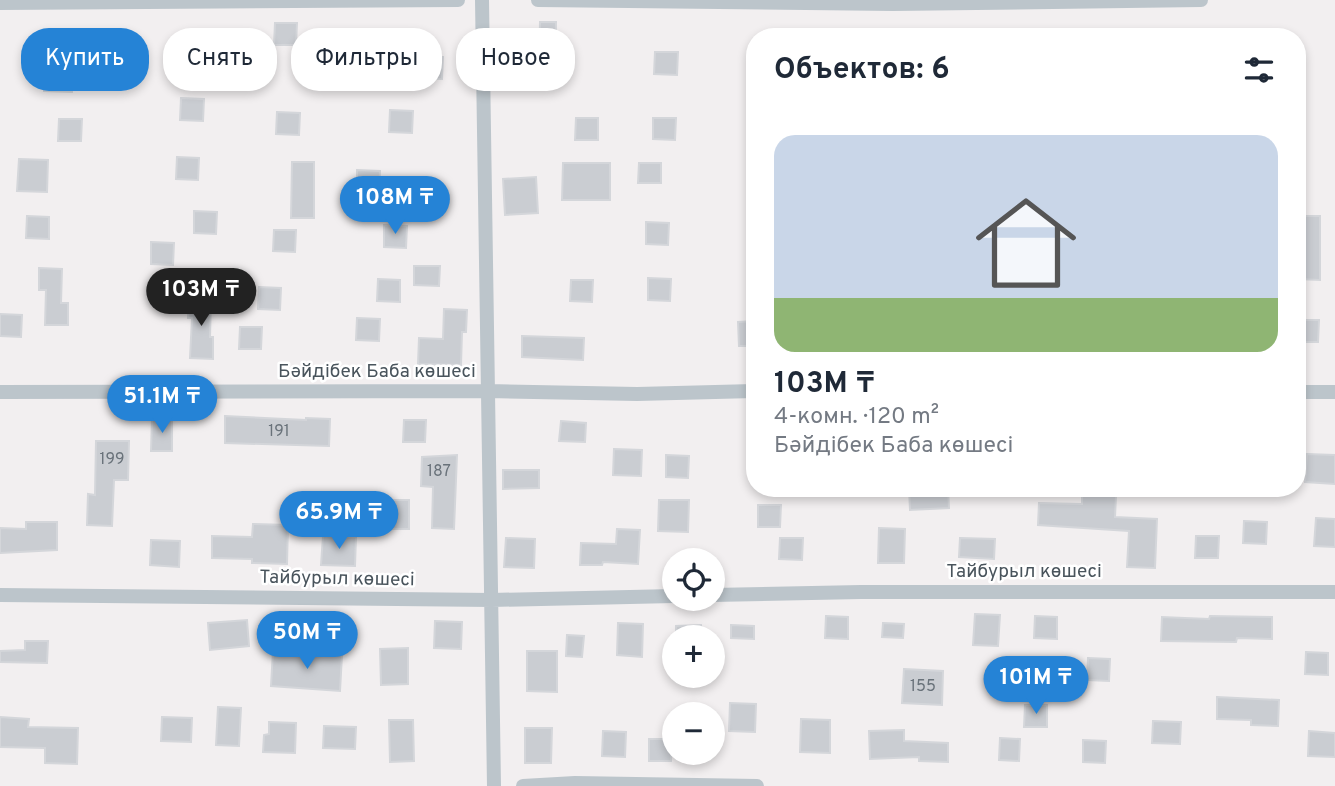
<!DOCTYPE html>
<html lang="ru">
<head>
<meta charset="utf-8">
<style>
	body { margin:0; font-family:Overpass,sans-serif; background:#f2f2f3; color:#1f2937; height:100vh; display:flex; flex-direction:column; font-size:26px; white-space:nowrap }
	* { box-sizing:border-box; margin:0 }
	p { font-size:23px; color:#747a83 }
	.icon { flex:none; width:38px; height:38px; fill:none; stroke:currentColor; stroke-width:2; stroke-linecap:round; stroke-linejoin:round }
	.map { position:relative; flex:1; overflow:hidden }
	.drawer { position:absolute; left:746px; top:28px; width:560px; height:469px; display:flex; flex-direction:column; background:#fff; border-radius:28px; box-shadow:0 4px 10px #0003 }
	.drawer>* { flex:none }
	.guide { position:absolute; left:21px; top:28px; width:620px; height:63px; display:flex; gap:14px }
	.controls { position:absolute; left:662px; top:548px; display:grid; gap:14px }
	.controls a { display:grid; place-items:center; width:63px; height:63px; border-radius:50%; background:#fff; box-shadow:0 4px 10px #0003; font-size:35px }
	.price { position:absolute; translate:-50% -60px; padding:0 16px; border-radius:24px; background:#2583d6; color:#fff; font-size:23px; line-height:46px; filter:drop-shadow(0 2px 4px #0008) }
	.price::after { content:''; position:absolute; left:50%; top:42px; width:21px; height:16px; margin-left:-10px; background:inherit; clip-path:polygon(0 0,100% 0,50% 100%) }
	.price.current { background:#222; color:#fff }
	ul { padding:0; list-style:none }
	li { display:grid; align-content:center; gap:14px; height:371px; padding:0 28px }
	li span { display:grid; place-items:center; height:217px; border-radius:21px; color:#555 }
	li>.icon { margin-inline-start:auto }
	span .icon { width:126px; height:126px; fill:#fffc; stroke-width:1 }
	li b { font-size:30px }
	h2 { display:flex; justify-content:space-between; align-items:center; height:84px; padding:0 28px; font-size:30px }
	.pill { padding:0 24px; border-radius:28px; background:#fff; box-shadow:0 4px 10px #0003; font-size:24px; line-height:63px }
	.pill.current { background:#2583d6; color:#fff }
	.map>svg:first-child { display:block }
</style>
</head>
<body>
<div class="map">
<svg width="1335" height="786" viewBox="0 0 1335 786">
	<rect width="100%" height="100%" fill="#f2eff0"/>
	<!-- building -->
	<path fill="#cacdd2" stroke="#d4d6da" stroke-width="2" d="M540 22H556L555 71H539Z
		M275 23H297L296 45H274Z
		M368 40 390 41 389 62H367Z
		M492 42H514L513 64H493Z
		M201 46H224L223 68H201Z
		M655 52H678L677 75 654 74Z
		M420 57H443L442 79 419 78Z
		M45 60 73 61 72 92 44 91Z
		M181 98 204 99 203 121 180 120Z
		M390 110 413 111 412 133 389 132Z
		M277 112 300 113 299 135 276 134Z
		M576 118H598V140H575Z
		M653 118H676L675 140 653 139Z
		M59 119H82L81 141H58Z
		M177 157 199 158 198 180 176 179Z
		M19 159 48 160 47 192 17 191Z
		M292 162H314V218H291Z
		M563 163H610V200H562Z
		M639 163H661V183H638Z
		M357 170 380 171 379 193 357 192Z
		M536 177 538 213 505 215 503 179Z
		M194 211 217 212 216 234 194 233Z
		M27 216 49 217V239L26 238Z
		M1297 216H1320V280L1298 279 1299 238H1297Z
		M646 222 669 223 668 245 646 244Z
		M384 225 407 226 406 248 384 247Z
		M274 230H296L295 252 273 251Z
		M151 242 174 243 173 265 151 264Z
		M414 266H440L439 286 414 285Z
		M39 268 62 269 61 303H68V325H45L46 290H39Z
		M648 278 671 279 670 301 648 300Z
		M378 279 400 280V302L377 301Z
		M571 280H593L592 302 570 301Z
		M259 287 281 288 280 310 258 309Z
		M189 296 211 297 210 337H213V359L190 358 192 318H188Z
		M444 309 467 310 466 332H462L461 365 418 364 419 338 443 339Z
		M0 314 22 315 21 337 0 336Z
		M357 318 380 319 379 341 356 340Z
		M1297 320H1319L1318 342H1297Z
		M754 321V346H739L738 322Z
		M240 327H262L261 349H239Z
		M522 336 584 338 583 360 522 357Z
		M225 416 306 420V418L330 419 329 446 225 443Z
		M152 418 172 419V451H151Z
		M404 420H426L425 442H403Z
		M561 421 586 423 585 442 559 441Z
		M96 441H129L128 480H114L112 526 87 525 88 494 95 495Z
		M614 449 642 450 641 476 613 475Z
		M1307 454 1335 455V484L1305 482Z
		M457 455 454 529 432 528 433 487 421 486 422 457Z
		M666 455 689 456 688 478 666 477Z
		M503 470H539V488L503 489Z
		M909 488H948L949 508 910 510Z
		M1082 494 1116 496 1115 517 1157 519 1155 568 1127 567 1129 531 1038 525 1039 503 1082 504Z
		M380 500H409V529H380Z
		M659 500H689L688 532 658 531Z
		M758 505H781L780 527H758Z
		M1316 518 1335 519V547L1314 546Z
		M1244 521 1267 522 1266 544 1243 543Z
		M26 522H57V550L0 553V528L26 529Z
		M253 524 288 525 287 564 252 563V559L212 558V536L252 537Z
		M879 528 905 529 904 563H878Z
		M617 529 640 530 638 564 603 562 602 565H580L581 543 616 544Z
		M323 536 356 537 355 566 321 565Z
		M1196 536H1219L1218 558H1195Z
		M506 538 535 539 534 568 504 567Z
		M780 538H803L802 560 779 559Z
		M960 538 995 539 994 559 959 557Z
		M151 540 180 541 179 567 150 565Z
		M975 614 1000 615 998 646 973 645Z
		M826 616 848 617V639L825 638Z
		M1035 616 1057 617V639L1034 638Z
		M1210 616 1272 617V639L1237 638 1236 642 1161 641 1162 617 1209 619Z
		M247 620 249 646 210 650 208 623Z
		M435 621 462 622 461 649 434 648Z
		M618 623 643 624 642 657 617 655Z
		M883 623 904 624 903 638 882 637Z
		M701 625 702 637H676V626Z
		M731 625 754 626V639L731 638Z
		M567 635 584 636 582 657 566 656Z
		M25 641H48L47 663 0 662V651L25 650Z
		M408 648V684L381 685 380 649Z
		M273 651 342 655 340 691 271 686Z
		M527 651H557V692L527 691Z
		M1306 652 1328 653V675L1305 674Z
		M1088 658 1110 659 1109 681 1087 680Z
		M904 669 943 671 942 705 902 703Z
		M1217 697 1279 700 1278 726 1251 725V720L1217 719Z
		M730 703 756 704 755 732 729 731Z
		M1025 705H1047V727H1024Z
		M218 707 241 708 239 746 216 745Z
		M0 717 29 719 28 727 78 728 77 764 45 763V748L0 747Z
		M162 717 192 718 191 742 161 741Z
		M801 719 830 720V753L800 752Z
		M389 720H413L414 761 390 762Z
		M1153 721 1181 722 1180 744 1152 743Z
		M269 722 296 723 295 753 263 752 264 735 269 734Z
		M324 726 356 727 355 749 323 748Z
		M525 728H552L551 763H525Z
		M904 730V741L948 743V762L919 761V757L870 759 869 731Z
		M603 731 626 732 625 757 602 756Z
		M1309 731 1335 733V757L1308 756Z
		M1000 738 1020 739 1019 761 999 760Z
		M649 739H672L671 761H649Z
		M1083 740 1106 741 1105 763 1083 762Z"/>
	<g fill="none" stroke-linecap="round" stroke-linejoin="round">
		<!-- minor -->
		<path stroke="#bcc5cb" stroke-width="14" d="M482 0 494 786
			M538 0 893 4 1201 0
			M0 3 458 0
			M0 392 489 391 637 394 754 391
			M1297 392H1335
			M0 595 492 600 674 596
			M712 595 861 592H1335
			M523 786 575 783 757 786"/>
	</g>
	<g text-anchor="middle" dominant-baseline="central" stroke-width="5" stroke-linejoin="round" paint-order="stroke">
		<!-- number labels -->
		<g font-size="16" fill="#69727a">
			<text x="279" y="432">191</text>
			<text x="112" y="460">199</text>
			<text x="439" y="472">187</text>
			<text x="923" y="687">155</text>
		</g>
		<!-- street labels -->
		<g font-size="19" fill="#49545c" stroke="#fff">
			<text x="377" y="372">Бәйдібек Баба көшесі</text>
			<text x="1024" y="572">Тайбурыл көшесі</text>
			<text transform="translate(337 579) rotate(1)">Тайбурыл көшесі</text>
		</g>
	</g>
</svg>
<div class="controls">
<a><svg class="icon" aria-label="locate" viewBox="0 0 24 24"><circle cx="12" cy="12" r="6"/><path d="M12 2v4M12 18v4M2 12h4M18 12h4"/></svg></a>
<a>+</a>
<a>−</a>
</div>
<b class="price" style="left:395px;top:236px">108M ₸</b>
<b class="price current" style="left:201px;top:328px">103M ₸</b>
<b class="price" style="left:162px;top:435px">51.1M ₸</b>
<b class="price" style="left:339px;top:551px">65.9M ₸</b>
<b class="price" style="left:307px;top:671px">50M ₸</b>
<b class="price" style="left:1036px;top:716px">101M ₸</b>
<div class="guide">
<a class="pill current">Купить</a>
<a class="pill">Снять</a>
<a class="pill">Фильтры</a>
<a class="pill">Новое</a>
</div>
<section class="drawer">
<h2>Объектов: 6<svg class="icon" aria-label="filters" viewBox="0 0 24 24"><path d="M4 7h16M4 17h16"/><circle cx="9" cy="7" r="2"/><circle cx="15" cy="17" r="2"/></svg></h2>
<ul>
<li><span style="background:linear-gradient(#c9d6e8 75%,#8fb573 0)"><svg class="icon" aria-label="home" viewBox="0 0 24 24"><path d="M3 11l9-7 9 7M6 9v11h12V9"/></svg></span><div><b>103M ₸</b><p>4-комн. · 120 m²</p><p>Бәйдібек Баба көшесі</p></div></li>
</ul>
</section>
</div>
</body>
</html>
